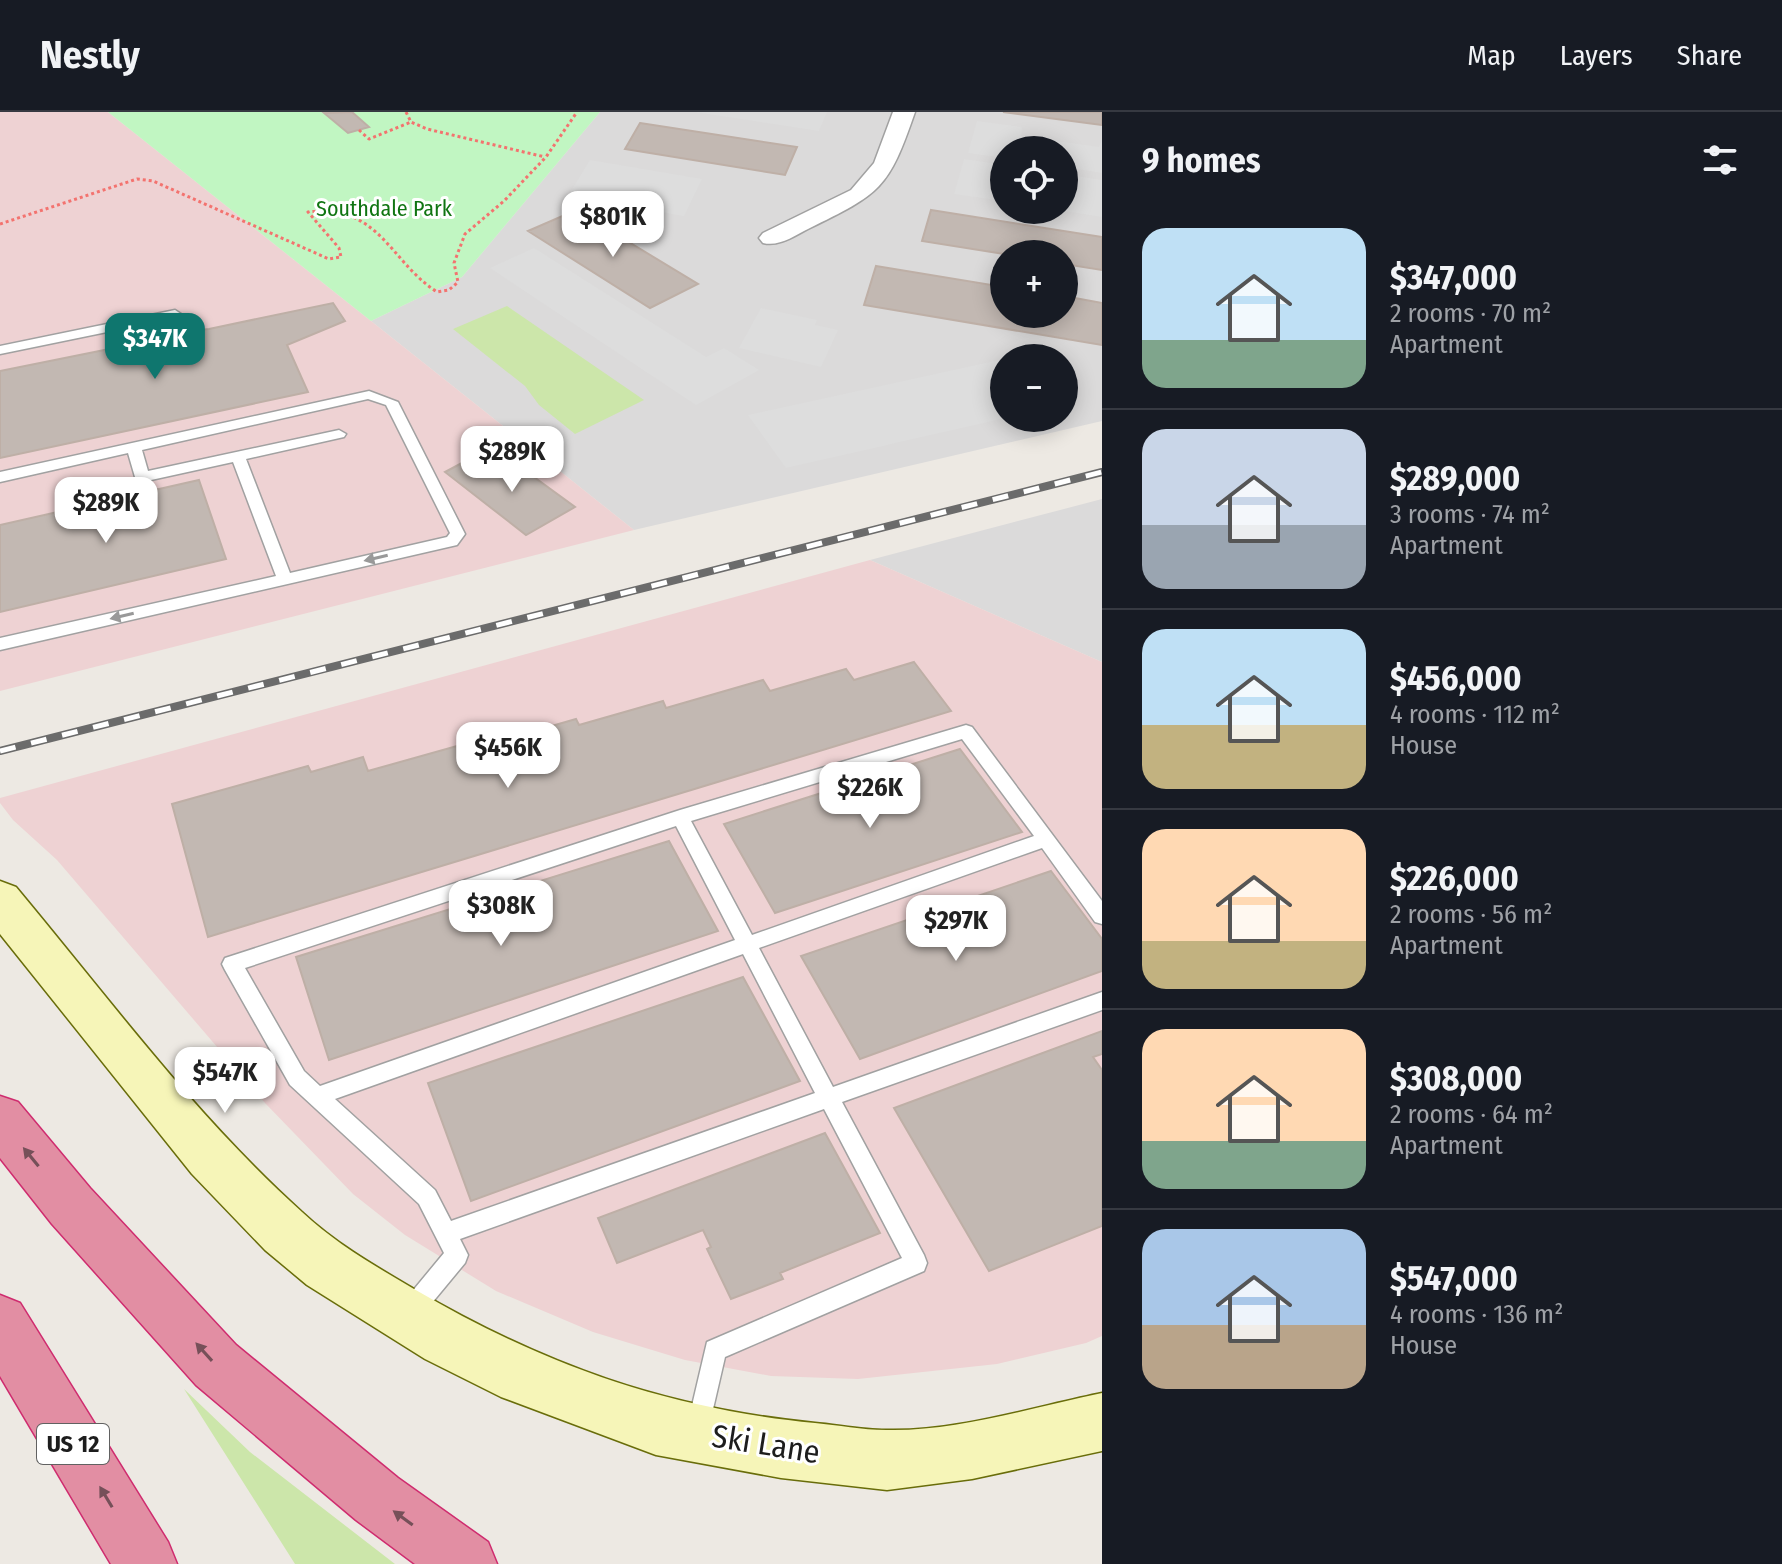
<!DOCTYPE html>
<html lang="en">
<head>
<meta charset="utf-8">
<style>
	body { margin:0; font-family:"Fira Sans Condensed",sans-serif; background:#20242c; color:#f1f3f6; height:100vh; display:flex; flex-direction:column; font-size:30px; white-space:nowrap }
	* { box-sizing:border-box; margin:0 }
	p { font-size:26px; color:#9ea1a6 }
	.icon { flex:none; width:44px; height:44px; fill:none; stroke:currentColor; stroke-width:2; stroke-linecap:round; stroke-linejoin:round }
	.map { position:relative; flex:1; overflow:hidden }
	.sheet { display:flex; flex-direction:column; background:#171b24; width:680px }
	.sheet>* { flex:none }
	.controls { position:absolute; left:990px; top:24px; display:grid; gap:16px }
	.controls a { display:grid; place-items:center; width:88px; height:88px; border-radius:50%; background:#171b24; box-shadow:0 4px 20px #0003; font-size:40px }
	.price { position:absolute; translate:-50% -68px; padding:0 18px; border-radius:16px; background:#fff; color:#222; font-size:26px; line-height:52px; filter:drop-shadow(0 2px 4px #0008) }
	.price::after { content:''; position:absolute; left:50%; top:48px; width:24px; height:18px; margin-left:-12px; background:inherit; clip-path:polygon(0 0,100% 0,50% 100%) }
	.price.current { background:#0f766e; color:#fff }
	ul { padding:0; list-style:none }
	li { display:flex; align-items:center; gap:24px; height:200px; padding:0 40px }
	li+li { border-top:2px solid #363941 }
	li span { display:grid; place-items:center; flex:none; width:224px; height:160px; border-radius:24px; color:#555 }
	li>.icon { margin-inline-start:auto }
	span .icon { width:96px; height:96px; fill:#fffc; stroke-width:1 }
	li b { font-size:34px }
	h2 { display:flex; justify-content:space-between; align-items:center; height:96px; padding:0 40px; font-size:34px }
	header { display:flex; align-items:center; gap:48px; box-sizing:border-box; height:112px; padding:0 40px; background:#171b24; border-bottom:2px solid #363941 }
	header strong { font-size:38px }
	nav { display:flex; gap:44px; margin-inline-start:auto; font-size:28px }
	main { display:flex; flex:1; min-height:0 }
	.map>svg:first-child { display:block }
</style>
</head>
<body>
<header>
<strong>Nestly</strong>
<nav><a>Map</a><a>Layers</a><a>Share</a></nav>
</header>
<main>
<div class="map">
<svg width="1102" height="1452" viewBox="0 0 1102 1452">
	<rect width="100%" height="100%" fill="#ede9e3"/>
	<!-- residential -->
	<path fill="#dbdada" fill-rule="evenodd" d="M600 0H1102V309L634 418 371 209 462 165ZM1004 38H1064V98H1004ZM1004 142H1064V202H1004ZM1004 246H1064V306H1004Z
		M1102 387V550L870 448Z"/>
	<!-- commercial -->
	<path fill="#eed2d3" d="M0 0H108L634 418 0 579Z
		M870 448 1102 550V1224L1086 1231 997 1252 858 1267 771 1264 685 1248 593 1220 496 1179 405 1123 353 1082 265 991 57 748 13 708 0 691V686Z"/>
	<!-- grass -->
	<path fill="#cce6aa" d="M507 194 644 288 575 322 539 293 525 274 453 217Z
		M184 1277 250 1340 395 1452H295Z"/>
	<!-- park -->
	<path fill="#c1f6c2" d="M108 0H600L462 165 371 209Z"/>
	<!-- parking -->
	<path fill="#ddd" d="M695 0H827L819 19Z
		M977 9 1022 15 1021 24 1099 35 1102 27V61L1064 55V38H1004V46L968 41Z
		M964 47 1004 53V89L954 82Z
		M590 48 702 67 684 104 568 84Z
		M1064 62 1102 68V105L1059 98H1064Z
		M534 136 706 245 724 236 759 258 696 293 490 156Z
		M761 196 817 208 815 213 838 218 821 255 739 236Z
		M1004 247 1005 306 786 356 748 303Z"/>
	<!-- building -->
	<path fill="#c2b8b2" stroke="#beafa6" stroke-width="2" d="M352 0 369 15 348 21 324 1Z
		M1003 0H1102V13Z
		M640 11 797 35 785 63 625 37Z
		M576 98 698 172 650 196 528 119Z
		M931 98 1102 125V158L1064 152V142H1004L922 129Z
		M876 154 1004 175V202H1064V184L1102 191V233L864 193Z
		M333 191 345 209 287 233 308 280 0 346V259L139 231 153 216 172 221 209 217Z
		M475 344 499 361 516 352 575 395 526 423 445 360Z
		M199 368 226 447 0 500V413Z
		M914 550 951 599 208 825 172 692 308 654 311 660 363 645 368 659 507 620 510 626 576 607 579 613 663 589 666 596 763 568 770 579 846 557 854 568Z
		M960 637 1022 720 775 801 724 712Z
		M669 729 718 819 329 948 296 845Z
		M1051 759 1102 827V859L860 947 801 844Z
		M743 865 800 969 471 1089 428 971Z
		M1102 919V942L1093 945 1102 958V1114L989 1159 894 996Z
		M825 1021 880 1121 780 1161 783 1167 731 1187 707 1137 711 1135 703 1118 617 1151 598 1106Z"/>
	<g fill="none" stroke-linecap="round" stroke-linejoin="round">
		<!-- lane casing -->
		<g stroke="#a1a1a1" stroke-width="3">
			<path id="lane" d="M175 198 181 202 180 205 0 242V234Z
				M369 279 398 290 465 422 457 433 0 538V526L276 464 233 350 142 370 135 365 128 341 0 370V360ZM368 287 386 293 450 421 447 425 290 461 246 347 344 325 346 322 339 318 148 359 142 338Z
				M966 613 972 615 1102 789V812L1095 810 1042 736 759 836 833 975 1102 880V898L842 990 924 1143 927 1151 924 1159 725 1245 707 1323 699 1327 691 1323 687 1315 707 1230 902 1146 824 997 460 1127 468 1143 465 1151 417 1209 409 1212 401 1209 398 1201 401 1193 444 1141 419 1092 290 973 225 858 222 852 225 846 680 698ZM962 627 1034 724 752 823 691 709ZM676 714 735 828 320 974 304 959 245 856ZM743 842 815 981 451 1109 435 1078 335 987Z"/>
		</g>
		<!-- street casing -->
		<g stroke="#a1a1a1" stroke-width="3">
			<path id="street" d="M893 0H915C888 78 881 81 808 117 794 124 779 135 763 131L759 126 763 121 851 78 874 51Z"/>
		</g>
		<!-- secondary casing -->
		<g stroke="#696d0a" stroke-width="3">
			<path id="secondary" d="M0 769 16 775C108 885 195 1004 302 1100 335 1131 375 1154 414 1177 544 1253 664 1296 815 1311 838 1313 862 1318 886 1318 955 1320 1034 1295 1102 1281V1339L972 1367 887 1378 781 1366 656 1343 501 1285 425 1247 307 1173 265 1138 192 1062 0 822Z"/>
		</g>
		<!-- highway casing -->
		<g stroke="#cf2c6f" stroke-width="3">
			<path id="highway" d="M0 984 18 990 90 1076 236 1233 398 1366 488 1430 497 1452H415L356 1408 196 1273 52 1112 0 1046Z
				M0 1183 20 1191 168 1430 177 1452H111L0 1264Z"/>
		</g>
		<!-- path -->
		<path stroke="#f3736f" stroke-width="3" stroke-dasharray="3 3" stroke-linecap="butt" d="M406 0 411 10 427 17 545 45
			M359 18 369 27 411 10
			M0 112 137 67 153 69 329 147 341 145 339 136 308 100C380 92 389 149 437 180L449 178 458 170 454 151 465 122 504 89 546 45 577 0"/>
		<!-- lane -->
		<use href="#lane" fill="#fff" fill-rule="evenodd"/>
		<!-- street -->
		<use href="#street" fill="#fff" fill-rule="evenodd"/>
		<!-- secondary -->
		<use href="#secondary" fill="#f6f5b8" fill-rule="evenodd"/>
		<!-- highway -->
		<use href="#highway" fill="#e28ea3" fill-rule="evenodd"/>
		<!-- rail casing -->
		<g stroke="#6b6b6b" stroke-width="8">
			<path id="rail" d="M0 639 1102 360"/>
		</g>
		<!-- rail -->
		<use href="#rail" stroke="#fff" stroke-width="5" stroke-dasharray="16" stroke-linecap="butt"/>
	</g>
	<!-- one-way arrows -->
	<defs><path id="oneway-solid" d="M-6-.8H1V-3.2L6.5 0L1 3.2V.8H-6Z" transform="scale(2)"/></defs>
	<g fill="#999">
		<use href="#oneway-solid" transform="translate(376 446) rotate(167)"/>
		<use href="#oneway-solid" transform="translate(122 504) rotate(167)"/>
	</g>
	<g fill="#765059">
		<use href="#oneway-solid" transform="translate(31 1045) rotate(-129)"/>
		<use href="#oneway-solid" transform="translate(204 1240) rotate(-132)"/>
		<use href="#oneway-solid" transform="translate(106 1385) rotate(-121)"/>
		<use href="#oneway-solid" transform="translate(403 1406) rotate(-144)"/>
	</g>
	<g text-anchor="middle" dominant-baseline="central" stroke-width="6" stroke-linejoin="round" paint-order="stroke">
		<!-- far-park labels -->
		<g font-size="22" fill="#107512" stroke="#fff">
			<text x="384" y="96">Southdale Park</text>
		</g>
		<!-- shield labels -->
		<rect fill="#fff" stroke="#616161" stroke-width="2" x="37" y="1312" width="72" height="40" rx="6"/>
		<g font-size="24" font-weight="bold" fill="#1d1d1d">
			<text x="73" y="1332">US 12</text>
		</g>
		<!-- near-street labels -->
		<g font-size="32" fill="#1d1d1d" stroke="#fff">
			<text transform="translate(766 1332) rotate(9)">Ski Lane</text>
		</g>
	</g>
</svg>
<div class="controls">
<a><svg class="icon" aria-label="locate" viewBox="0 0 24 24"><circle cx="12" cy="12" r="6"/><path d="M12 2v4M12 18v4M2 12h4M18 12h4"/></svg></a>
<a>+</a>
<a>−</a>
</div>
<b class="price" style="left:613px;top:147px">$801K</b>
<b class="price current" style="left:155px;top:269px">$347K</b>
<b class="price" style="left:512px;top:382px">$289K</b>
<b class="price" style="left:106px;top:433px">$289K</b>
<b class="price" style="left:508px;top:678px">$456K</b>
<b class="price" style="left:870px;top:718px">$226K</b>
<b class="price" style="left:501px;top:836px">$308K</b>
<b class="price" style="left:956px;top:851px">$297K</b>
<b class="price" style="left:225px;top:1003px">$547K</b>
</div>
<section class="sheet">
<h2>9 homes<svg class="icon" aria-label="filters" viewBox="0 0 24 24"><path d="M4 7h16M4 17h16"/><circle cx="9" cy="7" r="2"/><circle cx="15" cy="17" r="2"/></svg></h2>
<ul>
<li><span style="background:linear-gradient(#bfe0f5 70%,#7fa58c 0)"><svg class="icon" aria-label="home" viewBox="0 0 24 24"><path d="M3 11l9-7 9 7M6 9v11h12V9"/></svg></span><div><b>$347,000</b><p>2 rooms · 70 m²</p><p>Apartment</p></div></li>
<li><span style="background:linear-gradient(#c9d6e8 60%,#9aa5b1 0)"><svg class="icon" aria-label="home" viewBox="0 0 24 24"><path d="M3 11l9-7 9 7M6 9v11h12V9"/></svg></span><div><b>$289,000</b><p>3 rooms · 74 m²</p><p>Apartment</p></div></li>
<li><span style="background:linear-gradient(#bfe0f5 60%,#c2b280 0)"><svg class="icon" aria-label="home" viewBox="0 0 24 24"><path d="M3 11l9-7 9 7M6 9v11h12V9"/></svg></span><div><b>$456,000</b><p>4 rooms · 112 m²</p><p>House</p></div></li>
<li><span style="background:linear-gradient(#ffd9b3 70%,#c2b280 0)"><svg class="icon" aria-label="home" viewBox="0 0 24 24"><path d="M3 11l9-7 9 7M6 9v11h12V9"/></svg></span><div><b>$226,000</b><p>2 rooms · 56 m²</p><p>Apartment</p></div></li>
<li><span style="background:linear-gradient(#ffd9b3 70%,#7fa58c 0)"><svg class="icon" aria-label="home" viewBox="0 0 24 24"><path d="M3 11l9-7 9 7M6 9v11h12V9"/></svg></span><div><b>$308,000</b><p>2 rooms · 64 m²</p><p>Apartment</p></div></li>
<li><span style="background:linear-gradient(#a9c7e8 60%,#b9a48a 0)"><svg class="icon" aria-label="home" viewBox="0 0 24 24"><path d="M3 11l9-7 9 7M6 9v11h12V9"/></svg></span><div><b>$547,000</b><p>4 rooms · 136 m²</p><p>House</p></div></li>
</ul>
</section>
</main>
</body>
</html>
